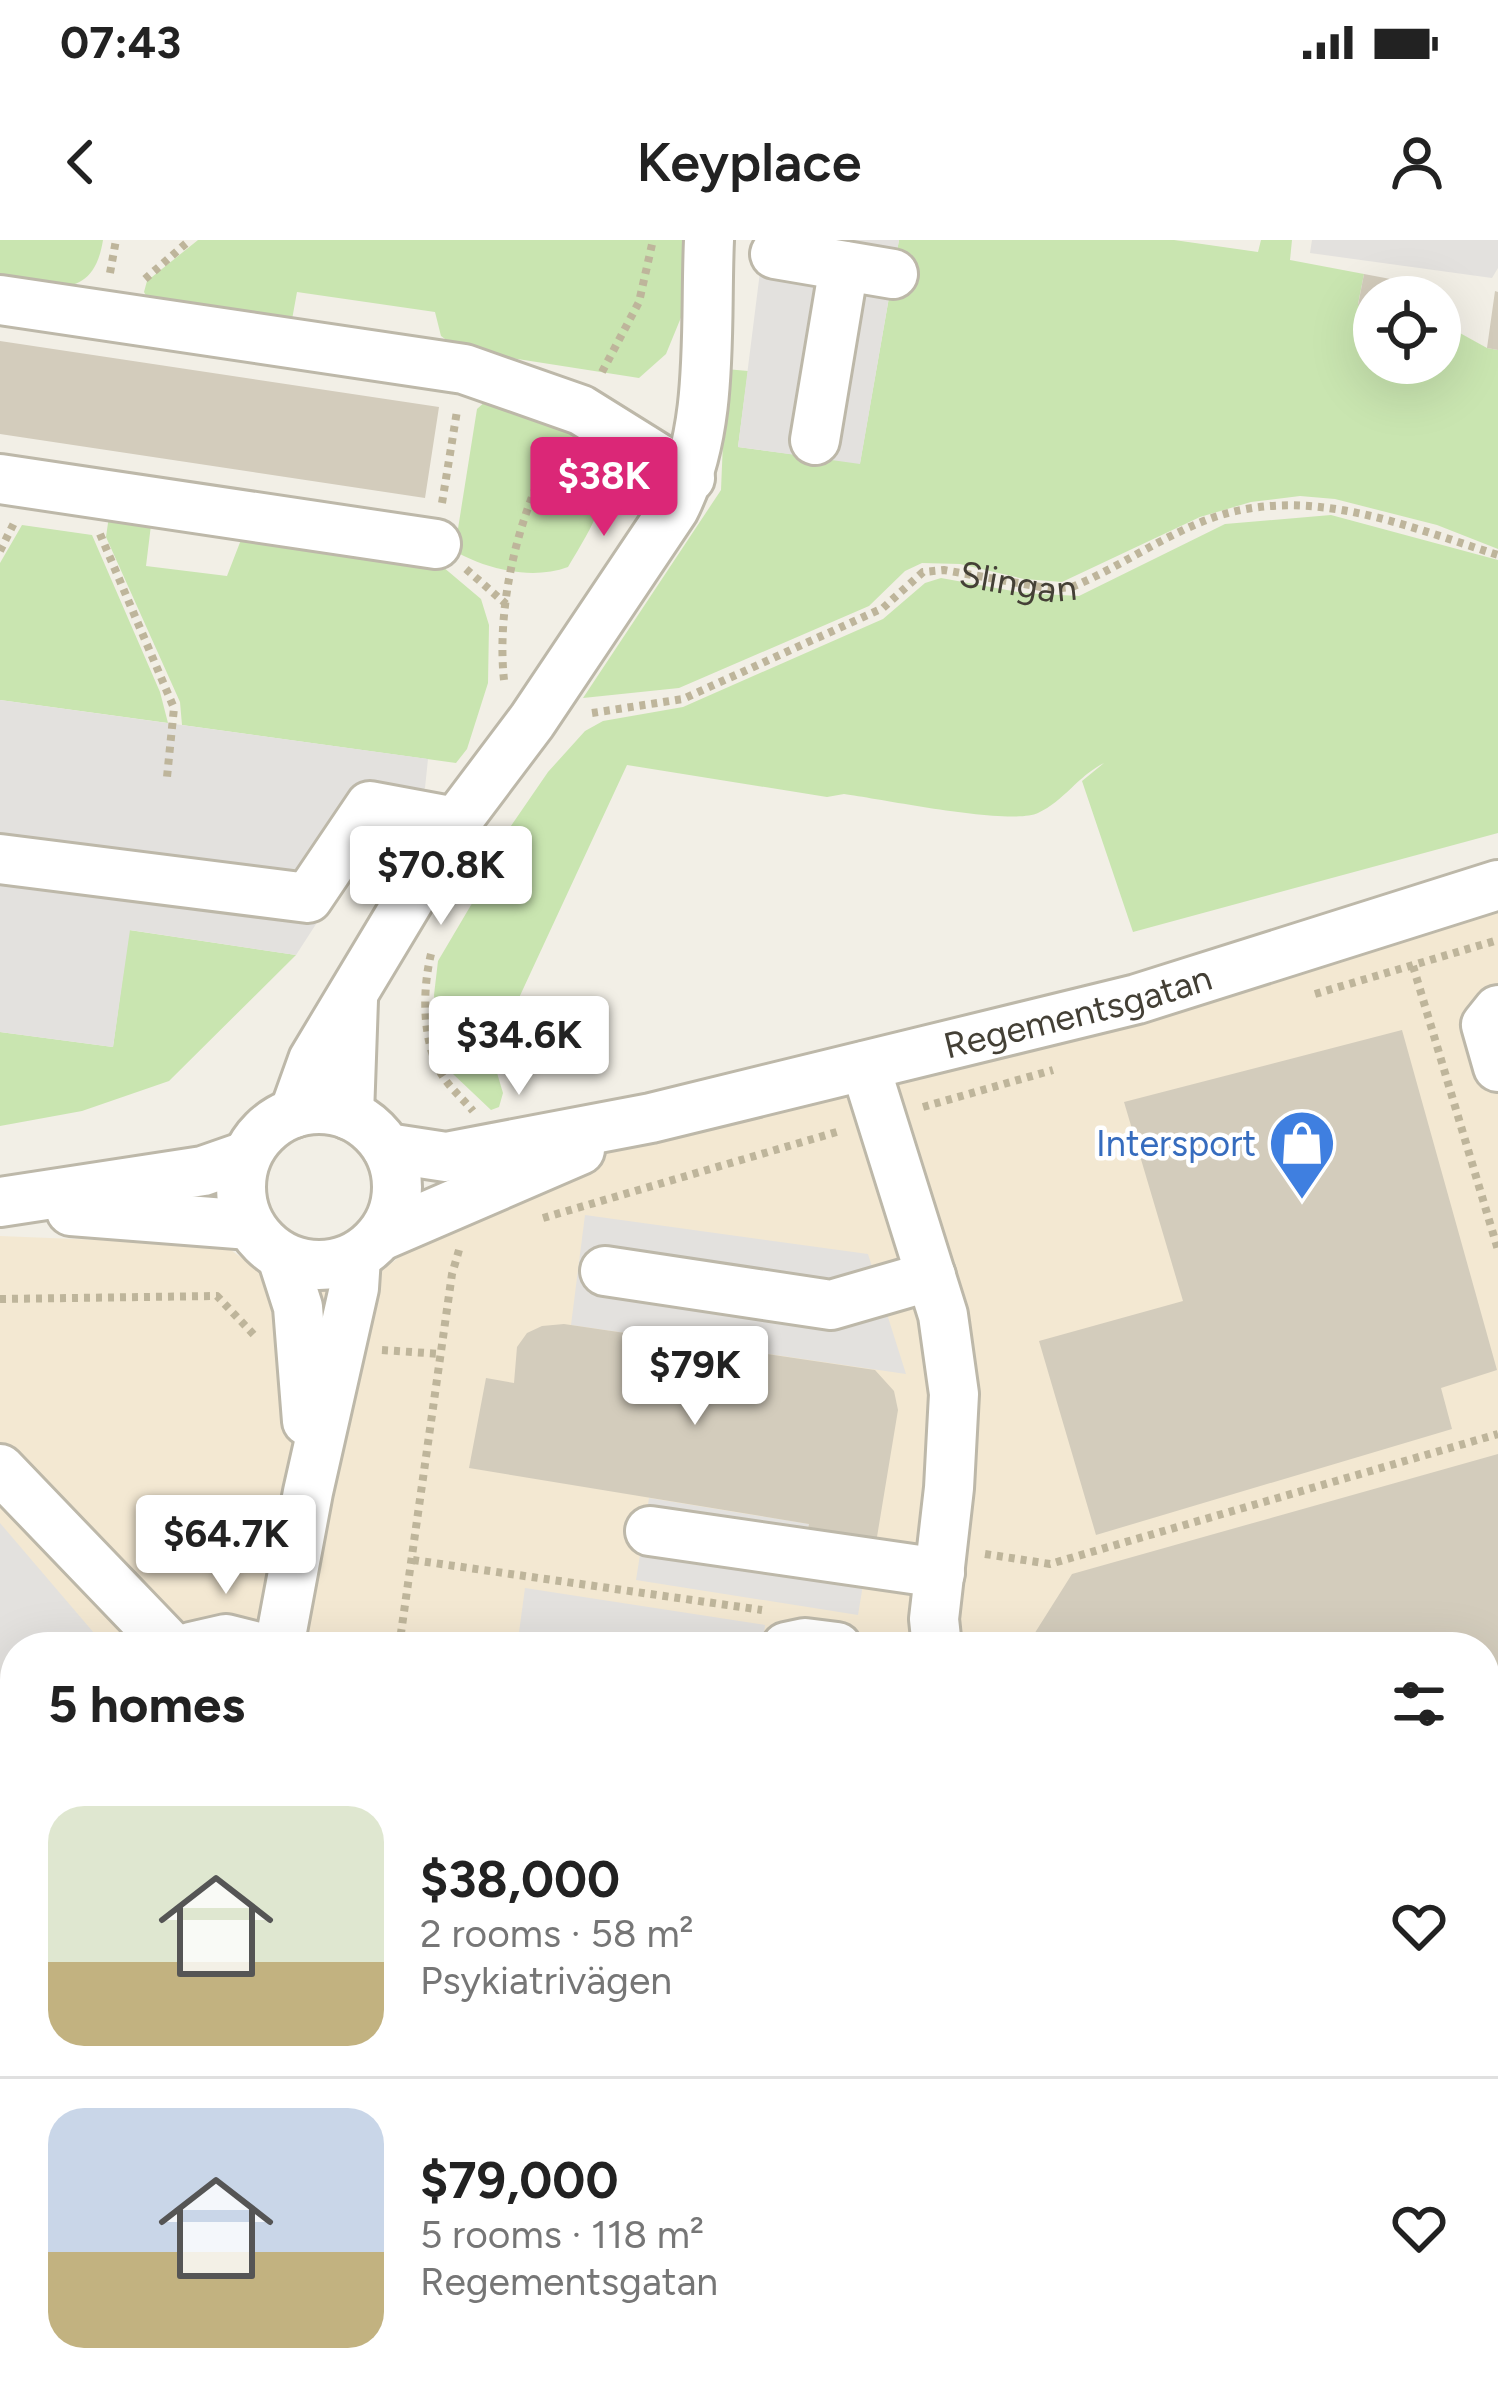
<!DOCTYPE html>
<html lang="en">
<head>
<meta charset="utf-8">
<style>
	body { margin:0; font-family:Figtree,sans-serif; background:#f2f2f2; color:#222; height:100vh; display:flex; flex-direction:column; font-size:45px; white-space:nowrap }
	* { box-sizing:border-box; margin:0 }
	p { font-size:39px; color:#767676 }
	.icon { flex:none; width:66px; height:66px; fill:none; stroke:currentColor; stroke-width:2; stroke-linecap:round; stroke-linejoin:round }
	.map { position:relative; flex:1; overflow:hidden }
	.drawer { position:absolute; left:0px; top:1392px; width:1500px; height:771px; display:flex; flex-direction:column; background:#fff; border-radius:48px 48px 0 0; box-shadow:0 12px 48px #0002 }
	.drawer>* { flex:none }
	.tools { position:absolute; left:1353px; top:36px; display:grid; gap:24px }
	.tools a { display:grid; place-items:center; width:108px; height:108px; border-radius:50%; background:#fff; box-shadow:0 12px 48px #0002; font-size:60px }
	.price { position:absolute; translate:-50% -102px; padding:0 27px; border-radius:12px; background:#fff; color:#222; font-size:39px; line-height:78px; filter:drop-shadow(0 3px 6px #0008) }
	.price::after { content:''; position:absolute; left:50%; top:72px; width:36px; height:27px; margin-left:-18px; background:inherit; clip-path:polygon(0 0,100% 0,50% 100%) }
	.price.active { background:#db2777; color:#fff }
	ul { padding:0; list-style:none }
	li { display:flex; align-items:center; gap:36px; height:300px; padding:0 48px }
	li+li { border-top:3px solid #e0e0e0 }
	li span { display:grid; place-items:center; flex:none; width:336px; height:240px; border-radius:36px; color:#555 }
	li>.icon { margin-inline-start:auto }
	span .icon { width:144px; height:144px; fill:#fffc; stroke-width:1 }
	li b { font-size:51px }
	h2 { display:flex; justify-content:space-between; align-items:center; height:144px; padding:0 48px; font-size:51px }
	.status { display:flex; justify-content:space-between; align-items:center; height:84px; padding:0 60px; background:#fff; direction:ltr }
	.status svg { height:33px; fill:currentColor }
	header { display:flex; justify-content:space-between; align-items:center; height:156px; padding:0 48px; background:#fff; font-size:54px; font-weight:600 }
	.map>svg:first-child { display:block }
</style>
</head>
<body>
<div class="status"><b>07:43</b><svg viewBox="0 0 49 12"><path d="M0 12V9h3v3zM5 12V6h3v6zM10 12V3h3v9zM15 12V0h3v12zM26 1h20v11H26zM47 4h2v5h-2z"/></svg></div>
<header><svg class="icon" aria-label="back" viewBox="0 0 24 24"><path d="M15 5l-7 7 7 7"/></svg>Keyplace<svg class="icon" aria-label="person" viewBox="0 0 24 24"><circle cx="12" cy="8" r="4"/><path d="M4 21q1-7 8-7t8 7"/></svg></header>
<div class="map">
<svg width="1498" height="2161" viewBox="0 0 1498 2161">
	<rect width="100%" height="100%" fill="#f2efe6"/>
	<!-- commercial -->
	<path fill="#f3e8d2" d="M1498 648V2161H142L126 2148H1485V1407H15V1780L0 1794V996L224 1005 264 1034 313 1045 372 1038 445 982 663 888Z"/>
	<!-- green -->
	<path fill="#c9e5b0" d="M0 0H103C93 64 48 46 0 40Z
		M198 0H686L682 75 666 114 639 138 460 110 441 96 435 72 297 52 291 85 149 61 144 52 147 41Z
		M899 0H1174L1258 12 1261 0H1292L1290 20 1364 34 1358 64 1374 68V123H1440V82L1487 108 1498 110V309L1437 285 1335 259 1300 256 1251 262 1200 277 1062 342 1024 339 960 324 922 323 905 331 869 366 679 448 583 458 721 250 726 129 748 131 738 207 860 223Z
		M501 159 604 206C615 253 591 288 568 327 533 340 490 330 458 313L457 295 477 169 487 160Z
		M110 269 151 285 146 326 227 336 244 292 430 316 481 359 489 385 488 443 467 509 456 523 182 485 180 462 106 297Z
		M1331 275 1498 320V593L1133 692 1082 541 1104 523C1078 536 1064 561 1038 573 1010 586 882 559 844 554L827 557 627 525 492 816 503 853 499 867 491 870 453 834 439 803 434 755 438 721 497 621 500 602 548 532 585 491 603 481 683 467 883 379 925 343 941 338 1023 353 1079 356 1225 284Z
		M22 285 92 295 160 452 168 483 0 460V323Z
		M129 690 296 715 169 841 82 871 0 886V792L113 807Z
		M15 1933V2148H266L260 2161H0V1949Z"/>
	<!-- parking -->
	<path fill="#e3e1de" d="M764 0H899L860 224 738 207Z
		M1312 0H1498V28L1492 38 1310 13Z
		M0 460 428 519 425 548 375 593 296 715 130 690 113 807 0 792Z
		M585 975 868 1014 906 1134 571 1085Z
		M649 1258 809 1284 806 1298 869 1308 858 1375 636 1340Z
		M0 1283 106 1407H15V1654L0 1668Z
		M525 1348 765 1385 762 1407H517Z"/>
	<!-- building -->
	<path fill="#d3ccbc" d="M1364 34 1438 48 1437 57H1374V68L1358 65Z
		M1495 51 1498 52V110L1487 108Z
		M0 101 439 167 425 258 0 194Z
		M1402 790 1497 1130 1441 1148 1452 1189 1096 1295 1039 1101 1183 1061 1124 862Z
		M564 1084 875 1130 894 1151 898 1170 875 1309 806 1299 809 1284 469 1228 486 1138 514 1143 517 1107 527 1093 542 1086Z
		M1498 1214V1621L1485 1615V1407H1026L1072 1334Z
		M1485 2045 1498 2053V2161H1443L1450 2148H1485Z
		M558 2148H719L740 2159 746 2148H970L996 2161H551Z"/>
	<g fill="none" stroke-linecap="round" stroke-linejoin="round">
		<!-- minor casing -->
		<g stroke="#bdb8a9" stroke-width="54">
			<g id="minor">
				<path d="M775 14 893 34"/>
				<path d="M0 60 464 129 581 170 690 238"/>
				<path d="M815 200 844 26"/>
				<path d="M0 239 436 304"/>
				<path d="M0 619 308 658 370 566 456 582"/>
				<path d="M1498 770 1486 785 1498 827"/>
				<path d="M865 826 943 1075 954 1154 949 1248 934 1379 937 1407"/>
				<circle cx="319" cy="947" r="78"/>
				<path d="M294 873 313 820 456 582 532 481 674 269C715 188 705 89 709 0"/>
				<path d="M349 875 353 760"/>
				<path id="s2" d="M387 908 446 917 651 878 1137 759 1498 645"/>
				<path d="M0 962 203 931 246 916"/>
				<path d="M71 971 250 985"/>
				<path d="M381 996 580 910"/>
				<path d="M282 1017 298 1067 307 1181"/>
				<path d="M605 1031 831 1065 931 1036"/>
				<path d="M0 1229 171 1407"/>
				<path d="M650 1291 940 1333"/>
				<path d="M191 1407 226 1399 258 1407"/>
				<path d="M279 1407 308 1252 354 1048 356 1017"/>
				<path d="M786 1407 805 1403 837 1407"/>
				<path d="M1485 1719 1498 1726"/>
				<path d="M0 1781 15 1762"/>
				<path d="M1215 2148 1240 2161"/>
				<path d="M1347 2161 1354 2148"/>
			</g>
		</g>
		<!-- path -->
		<g stroke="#beb59b" stroke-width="8" stroke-dasharray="6 6" stroke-linecap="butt">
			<path d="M110 33 116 0"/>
			<path d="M145 39 190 0"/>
			<path d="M602 132 639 62 653 0"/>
			<path d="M442 263 457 171"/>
			<path d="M100 294 174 468 167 537"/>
			<path d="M0 311 15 281"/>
			<path d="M466 329 506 364"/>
			<path d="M504 440C496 364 519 271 556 206"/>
			<path id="s1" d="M592 473 683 459 883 368 923 332 944 330 1052 349 1072 347C1120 327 1164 295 1212 278 1309 244 1406 286 1498 315"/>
			<path d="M431 714C422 751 422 802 442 835 450 848 463 859 473 871"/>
			<path d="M1413 726 1498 1010"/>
			<path d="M1315 754 1498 700"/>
			<path d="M923 867 1053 830"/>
			<path d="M543 978 840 891"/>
			<path d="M0 1059 217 1056 256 1097"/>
			<path d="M382 1110 441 1114"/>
			<path d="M985 1314 1050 1324 1498 1194"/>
			<path d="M413 1320 762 1370"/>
			<path d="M399 1407 452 1034 459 1010"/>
			<path d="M0 1892 15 1877"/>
			<path d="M1101 2148 1126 2161"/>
		</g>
		<!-- minor -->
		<use href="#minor" stroke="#fff" stroke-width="48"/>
	</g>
	<!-- icons -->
	<defs>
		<g id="shop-pin" transform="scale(3.45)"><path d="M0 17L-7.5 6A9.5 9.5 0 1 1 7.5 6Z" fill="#3f7fe0" stroke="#fff"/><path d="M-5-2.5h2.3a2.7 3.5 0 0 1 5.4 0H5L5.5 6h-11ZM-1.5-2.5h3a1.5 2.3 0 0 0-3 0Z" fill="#fff"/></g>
	</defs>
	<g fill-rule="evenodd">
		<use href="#shop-pin" x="1302" y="903"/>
	</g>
	<g text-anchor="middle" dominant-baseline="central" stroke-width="9" stroke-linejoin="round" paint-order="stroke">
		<!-- street labels -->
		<g font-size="36" fill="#444036" stroke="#fff">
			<text stroke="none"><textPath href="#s1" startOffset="462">Slingan</textPath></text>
			<text stroke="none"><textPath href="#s2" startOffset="708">Regementsgatan</textPath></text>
		</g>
		<!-- shop labels -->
		<g font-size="36" fill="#366cbe" stroke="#fff" text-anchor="end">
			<text x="1256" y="903">Intersport</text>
		</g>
	</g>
</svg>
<div class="tools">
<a><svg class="icon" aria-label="locate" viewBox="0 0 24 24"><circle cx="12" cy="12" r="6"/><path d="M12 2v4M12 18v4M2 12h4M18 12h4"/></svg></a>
</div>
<b class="price active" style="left:604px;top:299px">$38K</b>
<b class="price" style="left:441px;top:688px">$70.8K</b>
<b class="price" style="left:519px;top:858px">$34.6K</b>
<b class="price" style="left:695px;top:1188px">$79K</b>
<b class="price" style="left:226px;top:1357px">$64.7K</b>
<section class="drawer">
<h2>5 homes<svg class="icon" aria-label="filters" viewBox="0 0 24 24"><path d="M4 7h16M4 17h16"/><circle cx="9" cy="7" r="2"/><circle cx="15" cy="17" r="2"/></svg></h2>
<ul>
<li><span style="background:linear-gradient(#dfe7d0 65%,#c2b280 0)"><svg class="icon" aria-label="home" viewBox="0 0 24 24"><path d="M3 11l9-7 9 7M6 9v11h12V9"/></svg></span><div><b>$38,000</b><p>2 rooms · 58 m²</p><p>Psykiatrivägen</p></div><svg class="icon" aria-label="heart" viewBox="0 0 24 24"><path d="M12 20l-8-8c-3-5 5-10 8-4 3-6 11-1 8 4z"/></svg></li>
<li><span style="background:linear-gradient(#c9d6e8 60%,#c2b280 0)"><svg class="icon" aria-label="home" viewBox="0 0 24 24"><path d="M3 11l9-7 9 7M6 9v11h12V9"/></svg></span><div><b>$79,000</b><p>5 rooms · 118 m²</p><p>Regementsgatan</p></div><svg class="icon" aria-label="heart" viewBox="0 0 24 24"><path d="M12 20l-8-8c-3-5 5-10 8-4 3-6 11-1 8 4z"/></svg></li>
</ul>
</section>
</div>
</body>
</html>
